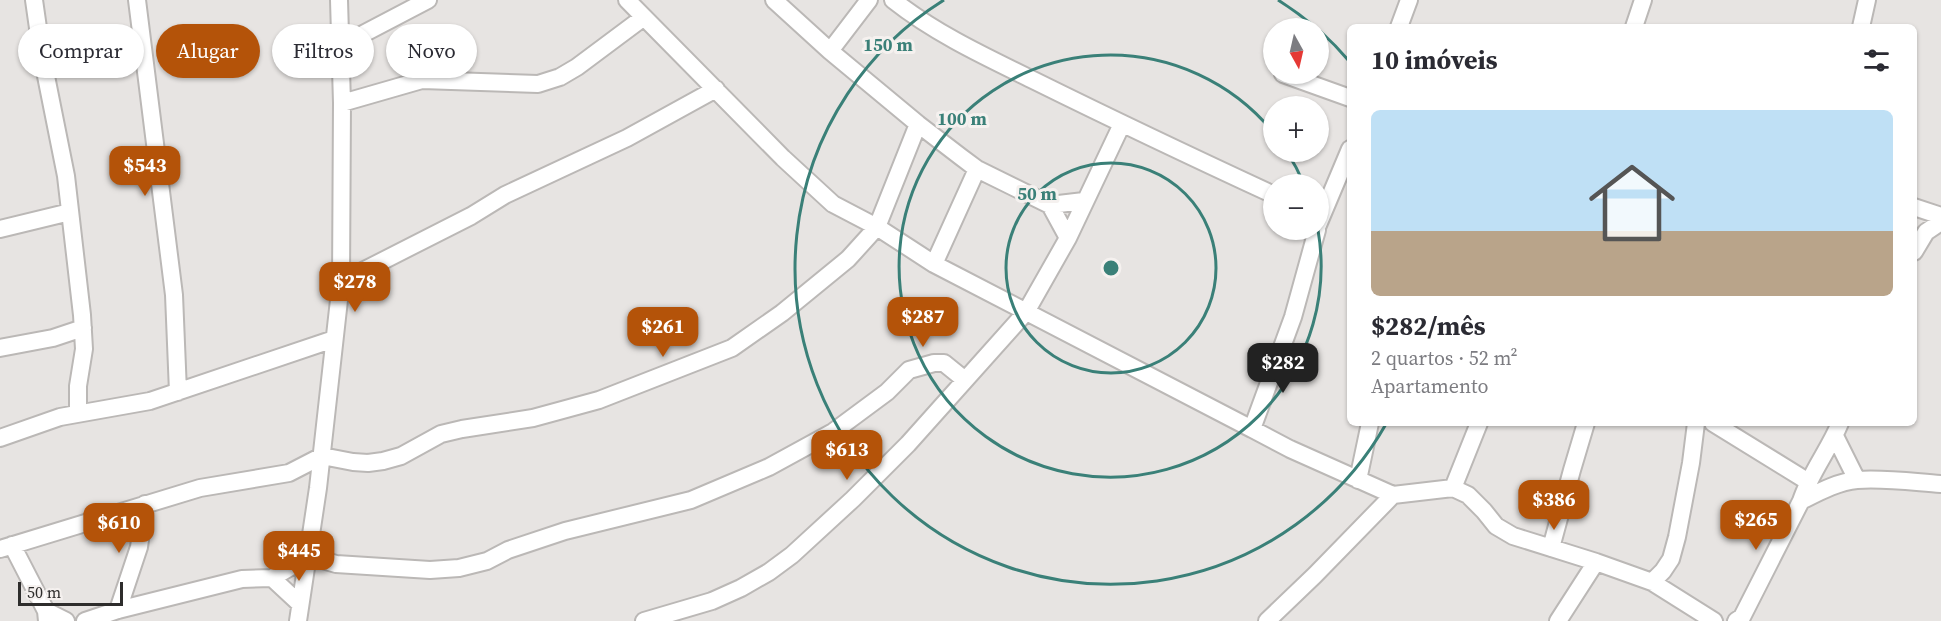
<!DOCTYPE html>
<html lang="pt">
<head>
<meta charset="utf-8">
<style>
	body { margin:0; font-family:"Source Serif 4",serif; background:#f2f2f3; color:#2b2b33; height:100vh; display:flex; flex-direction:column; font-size:22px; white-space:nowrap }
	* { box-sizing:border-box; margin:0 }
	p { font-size:20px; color:#7c7c81 }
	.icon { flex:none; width:33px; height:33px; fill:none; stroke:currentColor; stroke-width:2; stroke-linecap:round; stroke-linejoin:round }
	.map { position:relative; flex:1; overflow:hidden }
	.sheet { position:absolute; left:1347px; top:24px; width:570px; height:402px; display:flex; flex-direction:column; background:#fff; border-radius:9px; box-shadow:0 2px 4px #0004 }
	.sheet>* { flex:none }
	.guide { position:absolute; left:18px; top:24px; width:570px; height:54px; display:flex; gap:12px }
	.needle { width:39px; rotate:172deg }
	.fabs { position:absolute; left:1263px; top:18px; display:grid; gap:12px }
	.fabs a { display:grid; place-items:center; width:66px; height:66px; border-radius:50%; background:#fff; box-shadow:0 2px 4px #0004; font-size:30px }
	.scale { position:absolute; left:18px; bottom:15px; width:105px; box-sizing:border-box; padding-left:6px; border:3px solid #2e2d2c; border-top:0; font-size:16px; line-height:21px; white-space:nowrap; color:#2e2d2c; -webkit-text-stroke:4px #f5f1ef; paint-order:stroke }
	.price { position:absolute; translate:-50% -51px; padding:0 14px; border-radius:12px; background:#b45309; color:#fff; font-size:20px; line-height:39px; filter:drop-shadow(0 2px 3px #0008) }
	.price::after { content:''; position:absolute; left:50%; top:36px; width:18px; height:14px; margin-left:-9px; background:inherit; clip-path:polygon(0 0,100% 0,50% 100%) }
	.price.current { background:#222; color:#fff }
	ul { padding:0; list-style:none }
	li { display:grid; align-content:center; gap:12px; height:318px; padding:0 24px }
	li span { display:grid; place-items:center; height:186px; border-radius:9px; color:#555 }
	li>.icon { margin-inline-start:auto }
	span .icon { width:108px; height:108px; fill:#fffc; stroke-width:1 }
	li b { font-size:26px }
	h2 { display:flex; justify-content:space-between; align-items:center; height:72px; padding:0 24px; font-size:26px }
	.chip { padding:0 21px; border-radius:27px; background:#fff; box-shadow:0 2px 4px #0004; font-size:21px; line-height:54px }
	.chip.current { background:#b45309; color:#fff }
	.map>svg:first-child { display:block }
</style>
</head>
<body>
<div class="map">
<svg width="1941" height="621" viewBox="0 0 1941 621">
	<rect width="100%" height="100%" fill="#e7e4e2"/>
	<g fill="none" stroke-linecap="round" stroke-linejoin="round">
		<!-- minor casing -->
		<g stroke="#bbb8b6" stroke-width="20">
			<path id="minor" d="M34 0 42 56 66 176 82 315 84 349 78 386V413
				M137 0 174 295 178 392
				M627 0 783 158 833 204 877 227 934 264 1252 429
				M774 0 830 51 918 124 961 157 977 169 1050 205
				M893 0C936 34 986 57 1035 81 1114 120 1194 158 1274 195
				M1399 27 1409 0
				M1634 27 1643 0
				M1861 27 1867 0
				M340 46 428 0
				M830 51 869 0
				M1283 74 1350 98
				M342 103 422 80 538 84 560 77 577 67 644 17
				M1914 207 1941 216
				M1318 225 1350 149
				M0 229 70 212
				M1317 230 1293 317 1252 429 1290 449 1393 495
				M1068 238 1050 205 1084 201
				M1914 252 1926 232 1941 222
				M934 264 977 169
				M341 282 471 216 505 195 627 138 716 89
				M0 348 53 338 83 328
				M1713 423 1807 481
				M1835 436 1857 480
				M0 438 60 417 150 401 334 339
				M1358 480 1370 423
				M1453 488 1479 423
				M1801 501C1819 492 1837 482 1857 480 1885 478 1913 482 1941 484
				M12 545 46 611 47 621
				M1551 548 1572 470 1586 423
				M0 549 200 488 289 473 322 456 353 462 368 463 383 461 401 456 441 434 462 429 533 418 599 400 732 348 782 313 848 259 877 227 918 124
				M272 578 300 604
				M1652 582 1663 571 1671 559 1677 537 1691 463 1696 423
				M118 610 139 547 145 504
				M46 611 66 621
				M85 621 118 610 242 579 272 578 309 556 336 564 430 570 459 568 487 561 508 550 565 531 691 500 769 467 833 432 887 392 909 370 934 363H944L965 380
				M298 621 318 488 341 282 342 103 339 0
				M644 621 712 601 741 588 769 572 792 555 853 499 908 444 1026 312 1068 238 1122 124
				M1267 621 1315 575 1393 495 1453 488 1468 495 1484 511 1496 526 1513 536 1596 562 1652 582 1714 621
				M1558 621 1596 562
				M1736 621 1742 617 1801 501C1810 473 1829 450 1840 423"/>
		</g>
		<!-- minor -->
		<use href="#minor" stroke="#fff" stroke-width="16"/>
	</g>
	<!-- distance rings -->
	<g fill="none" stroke="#3a8078" stroke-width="3">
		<circle cx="1111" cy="268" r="105"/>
		<path d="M1287 152A211 211 0 0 1 1304 184M1318 230A211 211 0 1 1 1273 132"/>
		<path d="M1386 424A316 316 0 1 1 944 0M1278 0A316 316 0 0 1 1316 28M1320 31A316 316 0 0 1 1349 61"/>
	</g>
	<circle cx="1111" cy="268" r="9" fill="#3a8078" stroke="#f5f1ef" stroke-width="3"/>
	<g font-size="18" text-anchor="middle" font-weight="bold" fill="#3a8078" stroke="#f5f1ef" stroke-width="6" stroke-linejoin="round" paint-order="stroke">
		<text x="888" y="51">150 m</text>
		<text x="962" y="125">100 m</text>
		<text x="1037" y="200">50 m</text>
	</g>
</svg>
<div class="fabs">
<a><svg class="needle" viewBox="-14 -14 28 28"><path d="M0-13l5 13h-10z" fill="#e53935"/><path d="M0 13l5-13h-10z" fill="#7c7c81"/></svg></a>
<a>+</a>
<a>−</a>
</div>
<div class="scale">50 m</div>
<b class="price" style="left:145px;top:197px">$543</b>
<b class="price" style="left:355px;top:313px">$278</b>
<b class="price" style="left:923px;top:348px">$287</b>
<b class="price" style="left:663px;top:358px">$261</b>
<b class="price current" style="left:1283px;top:394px">$282</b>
<b class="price" style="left:847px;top:481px">$613</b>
<b class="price" style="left:1554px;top:531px">$386</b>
<b class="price" style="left:1756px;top:551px">$265</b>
<b class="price" style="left:119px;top:554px">$610</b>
<b class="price" style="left:299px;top:582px">$445</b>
<div class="guide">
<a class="chip">Comprar</a>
<a class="chip current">Alugar</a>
<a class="chip">Filtros</a>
<a class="chip">Novo</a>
</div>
<section class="sheet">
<h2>10 imóveis<svg class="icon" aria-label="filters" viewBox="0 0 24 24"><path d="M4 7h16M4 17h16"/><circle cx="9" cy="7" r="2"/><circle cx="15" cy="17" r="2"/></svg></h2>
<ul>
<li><span style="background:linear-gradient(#bfe0f5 65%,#b9a48a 0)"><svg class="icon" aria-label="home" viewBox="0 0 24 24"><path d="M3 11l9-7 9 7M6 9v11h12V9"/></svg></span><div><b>$282/mês</b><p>2 quartos · 52 m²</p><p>Apartamento</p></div></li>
</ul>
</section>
</div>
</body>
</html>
